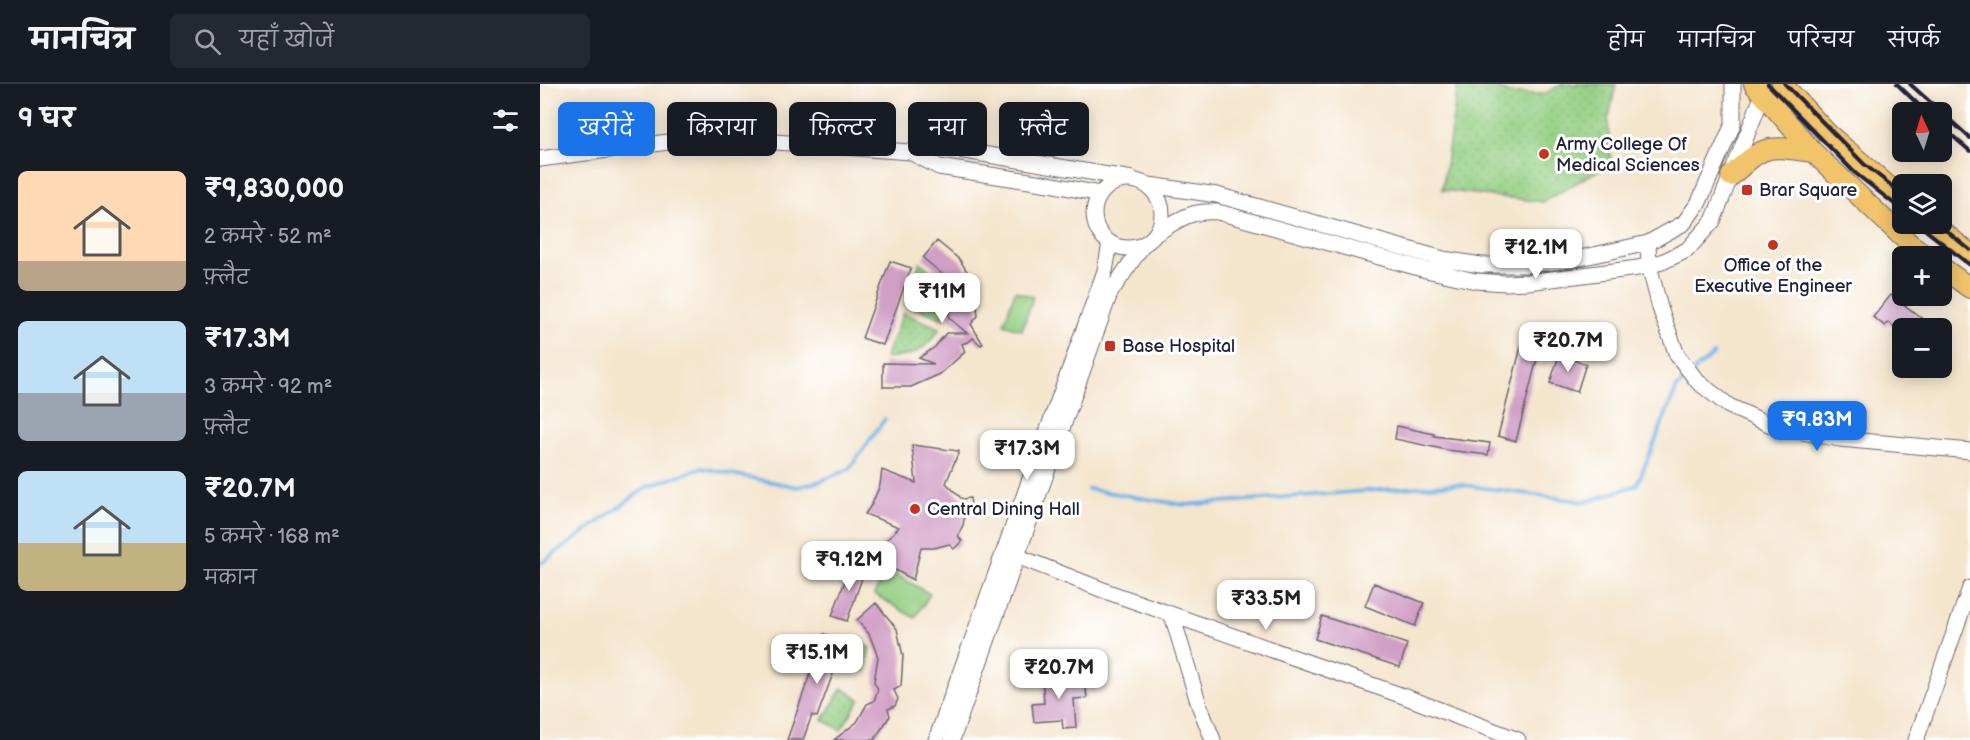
<!DOCTYPE html>
<html lang="hi">
<head>
<meta charset="utf-8">
<style>
	body { margin:0; font-family:"Balsamiq Sans","Playpen Sans Deva",sans-serif; background:#242831; color:#f1f3f6; height:100vh; display:flex; flex-direction:column; font-size:22px; white-space:nowrap }
	* { box-sizing:border-box; margin:0 }
	p { font-size:20px; color:#9ea1a6 }
	.icon { flex:none; width:33px; height:33px; fill:none; stroke:currentColor; stroke-width:2; stroke-linecap:round; stroke-linejoin:round }
	.map { position:relative; flex:1; overflow:hidden }
	.side { display:flex; flex-direction:column; background:#171b24; width:540px }
	.side>* { flex:none }
	.banner { position:absolute; left:18px; top:18px; width:570px; height:54px; display:flex; gap:12px }
	.needle { width:39px; rotate:356deg }
	.fabs { position:absolute; left:1352px; top:18px; display:grid; gap:12px }
	.fabs a { display:grid; place-items:center; width:60px; height:60px; border-radius:9px; background:#171b24; box-shadow:0 3px 15px #0003; font-size:30px }
	.price { position:absolute; translate:-50% -51px; padding:0 14px; border-radius:12px; background:#fff; color:#222; font-size:20px; line-height:39px; filter:drop-shadow(0 2px 3px #0008) }
	.price::after { content:''; position:absolute; left:50%; top:36px; width:18px; height:14px; margin-left:-9px; background:inherit; clip-path:polygon(0 0,100% 0,50% 100%) }
	.price.selected { background:#1a73e8; color:#fff }
	ul { padding:0; list-style:none }
	li { display:flex; align-items:center; gap:18px; height:150px; padding:0 18px }
	li span { display:grid; place-items:center; flex:none; width:168px; height:120px; border-radius:9px; color:#555 }
	li>.icon { margin-inline-start:auto }
	span .icon { width:72px; height:72px; fill:#fffc; stroke-width:1 }
	li b { font-size:26px }
	h2 { display:flex; justify-content:space-between; align-items:center; height:72px; padding:0 18px; font-size:26px }
	.pill { padding:0 21px; border-radius:9px; background:#171b24; box-shadow:0 3px 15px #0003; font-size:21px; line-height:54px }
	.pill.selected { background:#1a73e8; color:#fff }
	header { display:flex; align-items:center; gap:36px; box-sizing:border-box; height:84px; padding:0 30px; background:#171b24; border-bottom:2px solid #363941 }
	header strong { font-size:28px }
	nav { display:flex; gap:33px; margin-inline-start:auto; font-size:21px }
	.search { width:420px; height:54px; background:#242831; display:flex; align-items:center; gap:15px; box-sizing:border-box; padding:0 21px; border-radius:9px; color:#9ea1a6; font-size:22px }
	main { display:flex; flex:1; min-height:0 }
	.map>svg:first-child { display:block }
</style>
</head>
<body>
<header>
<strong>मानचित्र</strong>
<div class="search"><svg class="icon" aria-label="search" viewBox="0 0 24 24"><circle cx="10" cy="10" r="6"/><path d="M15 15l6 6"/></svg>यहाँ खोजें</div>
<nav><a>होम</a><a>मानचित्र</a><a>परिचय</a><a>संपर्क</a></nav>
</header>
<main>
<section class="side">
<h2>9 घर<svg class="icon" aria-label="filters" viewBox="0 0 24 24"><path d="M4 7h16M4 17h16"/><circle cx="9" cy="7" r="2"/><circle cx="15" cy="17" r="2"/></svg></h2>
<ul>
<li><span style="background:linear-gradient(#ffd9b3 75%,#b9a48a 0)"><svg class="icon" aria-label="home" viewBox="0 0 24 24"><path d="M3 11l9-7 9 7M6 9v11h12V9"/></svg></span><div><b>₹9,830,000</b><p>2 कमरे · 52 m²</p><p>फ़्लैट</p></div></li>
<li><span style="background:linear-gradient(#bfe0f5 60%,#9aa5b1 0)"><svg class="icon" aria-label="home" viewBox="0 0 24 24"><path d="M3 11l9-7 9 7M6 9v11h12V9"/></svg></span><div><b>₹17.3M</b><p>3 कमरे · 92 m²</p><p>फ़्लैट</p></div></li>
<li><span style="background:linear-gradient(#bfe0f5 60%,#c2b280 0)"><svg class="icon" aria-label="home" viewBox="0 0 24 24"><path d="M3 11l9-7 9 7M6 9v11h12V9"/></svg></span><div><b>₹20.7M</b><p>5 कमरे · 168 m²</p><p>मकान</p></div></li>
</ul>
</section>
<div class="map">
<svg width="1430" height="656" viewBox="0 0 1430 656">
	<defs>
		<pattern id="grass-dots" width="8" height="8" patternUnits="userSpaceOnUse" patternTransform="scale(1.5)"><rect width="8" height="8" fill="#94cf83"/><path d="M2 2h.1M6 6h.1" fill="none" stroke="#7fb172" stroke-width="1.8" stroke-linecap="round"/></pattern>
	</defs>
	<rect width="100%" height="100%" fill="#fff"/>
	<filter id="ink" filterUnits="userSpaceOnUse"><feTurbulence type="fractalNoise" baseFrequency=".0167" numOctaves="2"/><feDisplacementMap in="SourceGraphic" scale="12" xChannelSelector="R" yChannelSelector="G"/><feConvolveMatrix kernelMatrix="1 2 1 2 8 2 1 2 1" color-interpolation-filters="sRGB"/></filter>
	<filter id="wash" filterUnits="userSpaceOnUse"><feTurbulence type="fractalNoise" baseFrequency=".008" numOctaves="4" result="noise"/><feDisplacementMap in="SourceGraphic" scale="24" xChannelSelector="R" yChannelSelector="G"/><feGaussianBlur stdDeviation="1.35" result="paint"/><feColorMatrix in="noise" values="0 0 0 0 0 0 0 0 0 0 0 0 0 0 0 0 0 1.4 0 .05"/><feComposite in="paint" operator="in"/></filter>
	<g filter="url(#wash)">
		<rect width="100%" height="100%" fill="#f4e5cd"/>
		<!-- grass -->
		<path fill="url(#grass-dots)" stroke="#5b785f" stroke-width="1.5" d="M918 0H950L968 10H1004L1022 0H1076L1068 37 1071 79 1003 118 902 106Z
			M380 178C400 194 406 210 404 235L365 220Z
			M363 229 400 244C386 267 372 273 345 274Z
			M302 604 320 615 301 646 283 636Z"/>
		<!-- park -->
		<path fill="#94cf83" stroke="#5b785f" stroke-width="1.5" d="M475 207 493 213 482 246 464 240Z
			M348 486 390 510 375 534 334 510Z
			M320 560 330 563 325 587 314 585Z"/>
		<g fill="none" stroke-linecap="round" stroke-linejoin="round">
			<!-- stream -->
			<path stroke="#70b3e5" stroke-width="4" d="M1154 287 1174 270
				M548 405 644 421 916 400 1046 418 1097 401 1137 303 1149 292
				M0 480 107 403 161 384 258 403 281 397 309 385 345 335"/>
		</g>
		<g id="blocks">
			<!-- building -->
			<path fill="#d09fc6" d="M397 157 420 176 434 199 438 232 431 240 443 260 441 261 433 254 430 257 422 260 425 268 400 290 371 303H343V279L394 280 379 274 395 263 406 249H427L409 234V215L400 195 414 200 383 174Z
				M350 177 371 184 343 261 322 254Z
				M1351 211 1384 236 1378 244H1362V249L1348 238 1345 242 1333 233Z
				M982 259 1000 263 976 357 958 352Z
				M1019 271 1046 280 1037 308 1010 299Z
				M857 342 894 350V352L950 359 948 371 907 366 855 355Z
				M372 361 419 367 406 399 422 415 430 414 432 428 425 429 423 441 418 452 422 457 414 465 409 460 394 464H381L373 496 331 472 359 443 325 430 332 420 340 401 342 386 376 399Z
				M312 478 326 483 307 537 292 532Z
				M834 499 884 519 875 542 825 522Z
				M336 519 357 545 363 572 361 602 354 606 358 615 355 622 348 625 350 632 334 656H294L317 638 327 620 334 617 338 605 334 598 338 573 329 550 317 536Z
				M782 532 867 560 860 583 775 555Z
				M284 550 305 557 277 633 272 631 263 656H247Z
				M520 587 521 598 545 597 547 614 534 615 536 644 523 645 522 636 494 638 492 620 504 619 502 588Z"/>
		</g>
	</g>
	<g filter="url(#ink)">
		<use href="#blocks" fill-opacity="0" stroke="#6c666e" stroke-width="1.5"/>
		<g fill="none" stroke-linecap="round" stroke-linejoin="round">
			<!-- minor casing -->
			<g stroke="#6c666e" stroke-width="17">
				<path id="minor" d="M370 68 389 61 592 95
					M0 75 151 55H195L370 68 399 83 509 100 560 110
					M554 130a34 34 0 1 1 68 0a34 34 0 1 1-68 0Z
					M609 101 677 111 903 175 941 181H985L1031 176 1108 159 1144 139 1159 118 1193 40V0
					M617 149C640 135 650 126 678 128L886 186 936 197 966 199 988 198 1098 184 1122 178 1147 166 1173 137 1223 10
					M1108 159 1109 181 1120 224 1137 271 1158 298 1189 322 1235 343 1300 355 1430 367
					M464 467 568 508 866 613 978 656
					M632 531 659 621 673 656
					M396 656 565 187 570 159
					M412 656 570 209 603 161
					M1376 656 1430 504"/>
			</g>
			<!-- major casing -->
			<g stroke="#6c666e" stroke-width="22">
				<path id="major" d="M1214 0 1273 68 1370 160 1387 172
					M1242 0 1287 49 1362 114
					M1191 92C1226 59 1227 62 1273 68
					M1393 140 1430 170
					M1401 183 1430 204"/>
			</g>
			<!-- minor -->
			<use href="#minor" stroke="#fff" stroke-width="15"/>
			<!-- major -->
			<use href="#major" stroke="#f1c36a" stroke-width="20"/>
			<!-- rail -->
			<path stroke="#22223b" stroke-width="4" d="M1228 0 1315 89 1362 126
				M1245 0 1324 80 1362 110
				M1357 0 1386 28
				M1370 0 1430 54
				M1401 42 1430 67
				M1378 140 1430 181
				M1398 140 1430 166"/>
		</g>
	</g>
	<!-- markers -->
	<g fill="#c8321e" stroke="#fff" stroke-width="2">
		<circle cx="1004" cy="70" r="6"/>
		<rect x="1201" y="100" width="12" height="12" rx="3"/>
		<circle cx="1233" cy="161" r="6"/>
		<rect x="564" y="256" width="12" height="12" rx="3"/>
		<circle cx="375" cy="425" r="6"/>
	</g>
	<g text-anchor="middle" dominant-baseline="central" stroke-width="6" stroke-linejoin="round" paint-order="stroke">
		<!-- poi labels -->
		<g font-size="18" fill="#22223b" stroke="#fff" text-anchor="start">
			<text x="1016" y="60">Army College Of<tspan x="1016" dy="21">Medical Sciences</tspan></text>
			<text x="1219" y="106">Brar Square</text>
			<text x="1233" y="181" text-anchor="middle">Office of the<tspan x="1233" dy="21">Executive Engineer</tspan></text>
			<text x="582" y="262">Base Hospital</text>
			<text x="387" y="425">Central Dining Hall</text>
		</g>
	</g>
</svg>
<div class="fabs">
<a><svg class="needle" viewBox="-14 -14 28 28"><path d="M0-13l5 13h-10z" fill="#e53935"/><path d="M0 13l5-13h-10z" fill="#9ea1a6"/></svg></a>
<a><svg class="icon" aria-label="layers" viewBox="0 0 24 24"><path d="M12 4l9 5-9 5-9-5zM3 14l9 5 9-5"/></svg></a>
<a>+</a>
<a>−</a>
</div>
<b class="price" style="left:996px;top:196px">₹12.1M</b>
<b class="price" style="left:402px;top:240px">₹11M</b>
<b class="price" style="left:1028px;top:289px">₹20.7M</b>
<b class="price selected" style="left:1277px;top:368px">₹9.83M</b>
<b class="price" style="left:487px;top:397px">₹17.3M</b>
<b class="price" style="left:309px;top:508px">₹9.12M</b>
<b class="price" style="left:726px;top:547px">₹33.5M</b>
<b class="price" style="left:277px;top:601px">₹15.1M</b>
<b class="price" style="left:519px;top:616px">₹20.7M</b>
<div class="banner">
<a class="pill selected">खरीदें</a>
<a class="pill">किराया</a>
<a class="pill">फ़िल्टर</a>
<a class="pill">नया</a>
<a class="pill">फ़्लैट</a>
</div>
</div>
</main>
</body>
</html>
